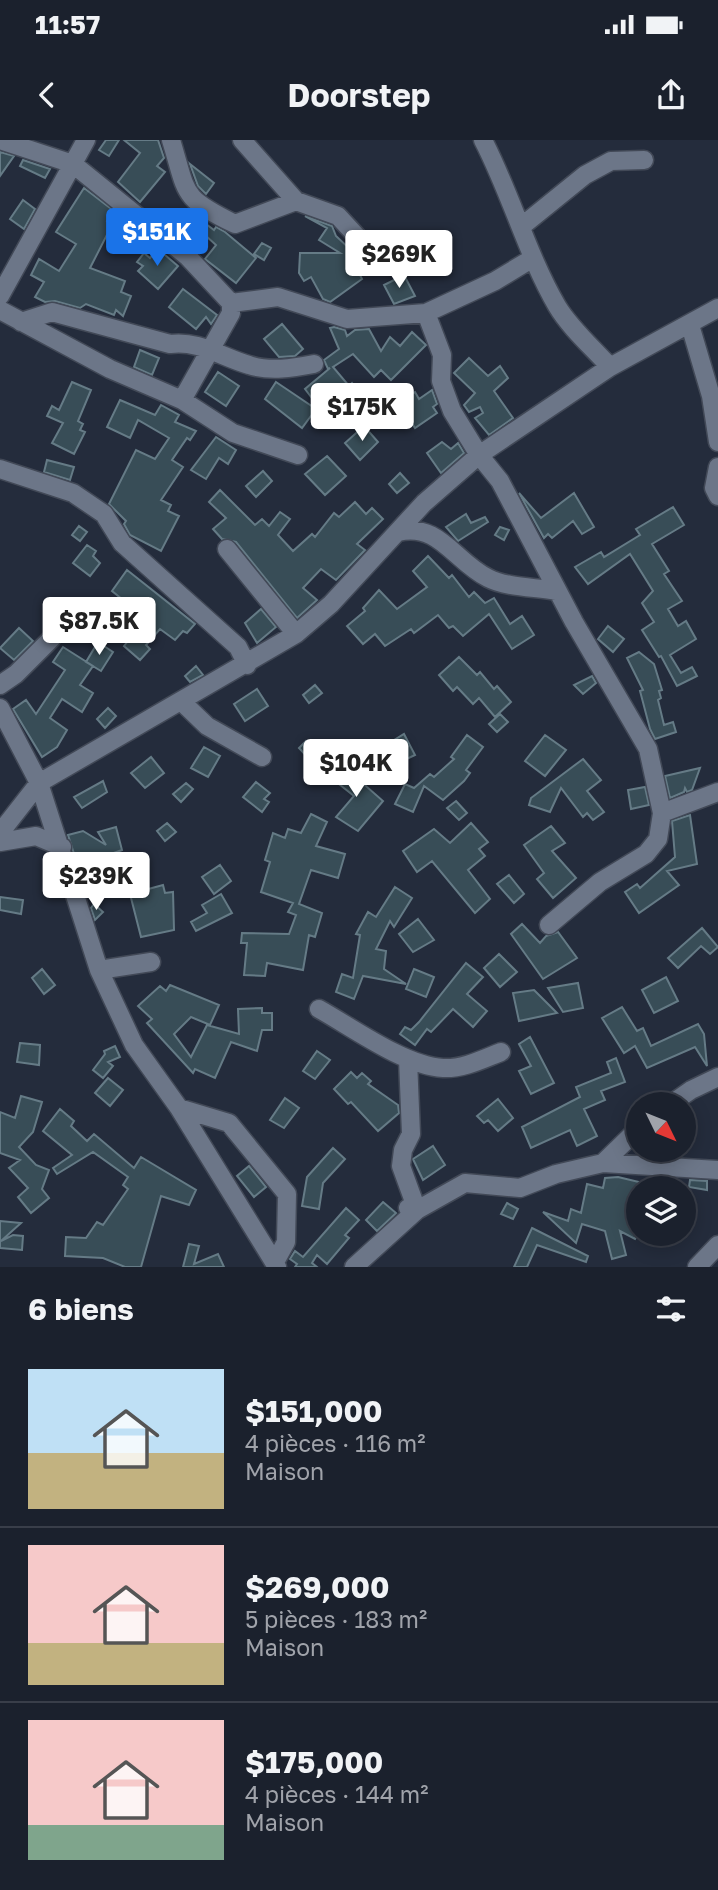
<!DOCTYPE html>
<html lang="fr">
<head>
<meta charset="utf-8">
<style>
	body { margin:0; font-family:"Golos Text",sans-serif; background:#242935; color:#f1f3f6; height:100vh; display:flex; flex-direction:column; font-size:26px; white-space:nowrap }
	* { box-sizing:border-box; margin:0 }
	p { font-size:23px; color:#a0a3aa }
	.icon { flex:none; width:38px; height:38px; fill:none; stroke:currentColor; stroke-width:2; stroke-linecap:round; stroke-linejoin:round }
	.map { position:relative; height:1127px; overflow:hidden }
	.details { display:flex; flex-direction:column; background:#1b212d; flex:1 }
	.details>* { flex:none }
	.needle { width:46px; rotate:133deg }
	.buttons { position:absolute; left:626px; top:952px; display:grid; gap:14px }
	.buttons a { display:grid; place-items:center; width:70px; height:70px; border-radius:50%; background:#1b212d; box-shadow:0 4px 18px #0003,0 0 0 2px #393e49; font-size:35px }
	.price { position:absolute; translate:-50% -60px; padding:0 16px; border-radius:7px; background:#fff; color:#222; font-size:23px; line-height:46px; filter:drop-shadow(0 2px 4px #0008) }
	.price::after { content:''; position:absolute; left:50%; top:42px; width:21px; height:16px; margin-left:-10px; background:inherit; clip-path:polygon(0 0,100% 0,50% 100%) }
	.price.current { background:#1a73e8; color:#fff }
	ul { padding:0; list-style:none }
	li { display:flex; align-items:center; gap:21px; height:175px; padding:0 28px }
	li+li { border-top:2px solid #393e49 }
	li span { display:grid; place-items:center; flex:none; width:196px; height:140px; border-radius:0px; color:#555 }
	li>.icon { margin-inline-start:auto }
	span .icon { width:84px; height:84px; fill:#fffc; stroke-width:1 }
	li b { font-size:30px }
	h2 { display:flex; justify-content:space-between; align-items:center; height:84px; padding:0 28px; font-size:30px }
	.status { display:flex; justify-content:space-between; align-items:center; height:49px; padding:0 35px; background:#1b212d; direction:ltr }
	.status svg { height:19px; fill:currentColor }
	header { display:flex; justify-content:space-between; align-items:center; height:91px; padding:0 28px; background:#1b212d; font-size:32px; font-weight:700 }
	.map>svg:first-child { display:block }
</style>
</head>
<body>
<div class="status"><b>11:57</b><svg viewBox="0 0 49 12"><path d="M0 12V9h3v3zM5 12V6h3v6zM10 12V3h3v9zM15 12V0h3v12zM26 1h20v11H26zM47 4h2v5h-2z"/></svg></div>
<header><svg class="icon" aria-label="back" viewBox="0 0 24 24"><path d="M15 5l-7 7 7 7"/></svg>Doorstep<svg class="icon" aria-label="share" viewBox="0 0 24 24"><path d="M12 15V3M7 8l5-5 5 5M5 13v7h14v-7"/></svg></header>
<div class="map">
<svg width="718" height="1127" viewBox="0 0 718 1127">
	<rect width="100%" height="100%" fill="#242c3c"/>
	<!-- building -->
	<path fill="#384d57" stroke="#657b86" stroke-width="2" d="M106 0H119L109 16 99 10Z
		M124 0H158L164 18 157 26 165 32 140 62 118 42 140 13Z
		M0 12 14 16 0 36Z
		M23 20 50 29 45 38 20 26Z
		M190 24 214 43 206 54 198 46Z
		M84 48 114 71 107 81 112 85 90 128 125 141 121 152 131 156 123 176 116 170 114 175 86 164 80 168 55 161 45 162 35 157 44 142 31 135 39 119 59 131 76 104 56 92Z
		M23 60 35 69 24 89 10 79Z
		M305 76 332 86 336 96 369 127 360 135 362 139 330 162 323 159 311 137 304 141 299 133 300 113H340L319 100 327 88Z
		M202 81 214 90 216 87 225 92 256 118 236 143 205 119 216 105 205 95 194 107 187 101Z
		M262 103 271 108 264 120 254 114Z
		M158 109 178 126 158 149 138 131 143 126 137 122 144 113 150 118Z
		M404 135 415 156 394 164 384 145Z
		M183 149 217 175 211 184 206 177 196 189 169 167Z
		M282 184 303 209 295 216 279 217 264 199Z
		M334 187 345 190 347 196 355 190 369 189 381 211 390 197 400 206 412 192 426 205 391 240 381 230 374 237 353 214 333 227 349 246 352 243 359 252 341 271 345 275 337 282 321 262 318 266 305 249 330 228 328 229 324 220 339 209 330 188Z
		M140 210 159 218 152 235 134 227Z
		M469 218 488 236 500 226 508 238 494 251 513 278 489 295 475 278 483 273 480 267 469 272 464 265 475 253 454 233Z
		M218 232 239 246 226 266 205 252Z
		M72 242 91 250 78 281 83 284 80 290 85 292 74 314 52 303 63 283 47 276 52 266 59 270Z
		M276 242 316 269 302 288 265 259Z
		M432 250 437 264 433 267 437 273 415 288 403 270 405 268 401 259 415 252 419 259Z
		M120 260 155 275 161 265 179 275 175 282 196 291 190 300 187 298 172 320 183 327 161 360 171 365 168 371 179 376 161 411 130 395 124 384 126 381 109 364 136 310 155 319 169 298 138 280 130 298 107 287Z
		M364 286 378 302 360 320 345 303Z
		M216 297 236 310 228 324 219 318 206 339 191 330Z
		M442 302 451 309 458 303 464 313 441 333 427 313Z
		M327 316 346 336 325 355 305 334Z
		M47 320 74 327 70 340 44 332Z
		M263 331 272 341 256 357 246 346Z
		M400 333 409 343 397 353 389 344Z
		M220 350 255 385 262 379 269 386 280 372 290 379 278 395 293 411 312 394 315 397 334 373 339 377 355 362 366 374 372 368 383 379 357 404 365 410 336 440 321 429 303 448 317 460 297 478 236 402 222 399 213 389 226 378 209 362Z
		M519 353 541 378 574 353 594 387 582 394 573 381 552 398 548 394 544 398Z
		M673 367 684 385 652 404 669 431 664 434 682 461 668 469 678 486 686 481 696 499 670 515 681 533 692 527 697 536 677 546 661 516 659 517 642 490 654 482 642 463 653 451 630 414 588 444 575 427 601 412 604 417 640 395 636 389Z
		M466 374 471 383 485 377 488 382 458 401 446 387Z
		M79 386 87 392 80 401 72 395Z
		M500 387 509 390 504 400 495 395Z
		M87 405 96 411 93 416 100 423 90 436 73 423Z
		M428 416 449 438 452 435 469 457 474 452 485 463 494 458 510 484 522 476 534 495 512 509 489 474 463 496 453 486 449 488 438 475 414 493 411 489 385 506 375 494 363 504 347 486 365 471 363 468 379 450 397 469 427 447 413 431Z
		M127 430 195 484 187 493 183 491 175 500 160 489 146 505 150 509 140 520 124 506 139 487 126 478 133 468 112 451Z
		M261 469 276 487 257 503 245 483Z
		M67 481 79 488 73 500 61 492Z
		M608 486 624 499 613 512 598 499Z
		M19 488 33 501 14 520 0 508Z
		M98 502 113 512 101 531 86 522Z
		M63 507 93 526 80 545 93 553 82 572 62 559 50 578 67 590 57 607 42 617 13 569 26 560 36 574 65 530 53 522Z
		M639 512 654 524 662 550 659 551 661 558 658 560 664 585 673 582 676 592 655 599 650 589 640 551 643 550 627 518Z
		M459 517 477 535 480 532 494 549 497 546 511 562 495 577 479 558 473 564 457 547 453 551 439 535Z
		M196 526 203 535 190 542 185 536Z
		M592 536 596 543 583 554 574 545Z
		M315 545 322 553 309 563 303 555Z
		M257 549 268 566 245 581 234 564Z
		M108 568 116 576 105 588 97 579Z
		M500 574 508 582 497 592 489 584Z
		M404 594 415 615 392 626 383 607Z
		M467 595 483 607 466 630 470 633 464 641 443 660 424 646 413 672 395 664 405 644 414 648 430 634 434 637 454 619 451 617Z
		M545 595 566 610 545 636 525 621Z
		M306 601 319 615 312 622 299 608Z
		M204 607 220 616 208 637 191 628Z
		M151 617 164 633 145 648 131 633Z
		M583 619 601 640 587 651 604 672 593 680 587 673 583 677 561 648 550 672 529 665 531 658Z
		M342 625 383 661 358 691 336 677 354 656 330 637Z
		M700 628 692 650 687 652 685 648 684 652 670 658 665 636Z
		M103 641 107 652 82 668 74 657Z
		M256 642 270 653 264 659 269 662 262 672 243 657Z
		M186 643 193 649 181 662 173 654Z
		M645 647 649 665 631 669 628 650Z
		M456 661 467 673 459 680 447 668Z
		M311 674 327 682 316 706 345 714 338 738 311 730 299 764 322 773 315 797 309 795 303 830 267 823 265 836 244 835 247 803H241L242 793 289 794 296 775 288 772 293 763 261 752 270 722 265 720 273 693 285 698 288 689 301 693Z
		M690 675 697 724 667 731 679 745 639 773 625 752 637 744 640 748 675 717 672 681Z
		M167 683 176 692 165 701 157 691Z
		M471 683 488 702 479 709 485 716 468 730 490 759 475 773 432 721 417 732 403 711 434 689 450 703Z
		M551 686 565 703 552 711 576 738 553 758 537 739 544 733 524 705Z
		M116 687 122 710 111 714 117 743 90 750 83 720 77 723 68 695 83 691 106 705 98 692Z
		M220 725 231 741 214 754 202 737Z
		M509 735 524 754 514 763 497 744Z
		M163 745 165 753 173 752 174 790 141 797 130 754Z
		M395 747 412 758 394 787 390 781 376 809 386 811 384 829 406 844 363 836 354 859 336 852 342 834 353 838 360 795 356 794 368 772 376 777Z
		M221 754 232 773 196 791 191 782 207 773 202 765Z
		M0 757 23 760 21 774 0 770Z
		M94 764 103 772 95 780 91 768Z
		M418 779 434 800 413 812 399 794Z
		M522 784 540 803 546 796 558 792 577 818 543 839 511 794Z
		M702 788 718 807 710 814 701 806 678 828 668 818Z
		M499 814 517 832 500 847 484 828Z
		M466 823 483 837 467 854 487 871 473 887 453 869 431 892 427 889 415 905 400 894 405 887 411 890 419 882Z
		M42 829 55 845 44 854 32 838Z
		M414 829 434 837 426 857 406 849Z
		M666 837 678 861 654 873 642 850Z
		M578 843 583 868 563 872 548 848Z
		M170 845 219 865 210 885 191 877 174 894 191 917 207 885 239 894 238 869 262 868V873H272V890H262L257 911 231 902 215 938 195 929 193 933 147 883 152 879 138 866 160 846 166 851Z
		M534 850 557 873 519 881 513 853Z
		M622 867 637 891 643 888 651 906 698 884 704 894 707 926 695 907 647 928 635 906 624 913 602 878Z
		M530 897 554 943 531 954 519 931 531 926 519 904Z
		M20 903 40 905 39 925 17 922Z
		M115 906 120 917 108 922 113 926 103 938 93 930 105 914 104 911Z
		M317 911 330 920 315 939 303 931Z
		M616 918 625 942 601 951 605 960 584 969 597 996 577 1006 570 990 531 1008 522 987 580 957 576 947 611 933 607 922Z
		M351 932 357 938 362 933 371 941 368 944 398 965 399 973 378 991 351 962 348 964 334 949Z
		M108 938 123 950 110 966 95 953Z
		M21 956 42 962 33 992 19 1007 36 1025 49 1030 42 1049 49 1058 31 1073 18 1057 28 1048 9 1028 20 1020 0 1013V972L15 978Z
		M285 958 299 968 284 988 270 980Z
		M498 959 513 978 498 991 488 980 484 983 477 976Z
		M60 969 74 981 71 986 87 1001 94 994 134 1028 141 1017 196 1050 189 1065 161 1056 141 1127H125L103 1118 65 1116 66 1097 86 1098 97 1082 103 1085 128 1049 123 1045 128 1037 93 1012 57 1034 53 1028 72 1015 43 991Z
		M433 1006 445 1025 423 1040 413 1019Z
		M333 1008 345 1019 323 1043 319 1069 302 1066 307 1037Z
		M249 1026 266 1047 254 1057 237 1036Z
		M618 1037 639 1042V1092L635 1099 620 1091 626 1115 612 1119 605 1091 582 1084 576 1103 543 1072 568 1081 571 1069 581 1073 587 1044 603 1048 605 1038Z
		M690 1040 707 1041V1050L689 1047Z
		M383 1062 396 1073 377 1091 366 1080Z
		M507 1063 518 1069 513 1079 501 1074Z
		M346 1068 359 1080 345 1095 349 1098 327 1124 317 1115 312 1123 317 1127H295L297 1124 290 1119 295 1111 303 1117Z
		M0 1081 21 1083 1 1101 13 1095 23 1096 22 1110 0 1108Z
		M532 1088 588 1116 586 1122 537 1105 527 1127H514Z
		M189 1104 199 1106 194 1124 218 1114 224 1127H183Z"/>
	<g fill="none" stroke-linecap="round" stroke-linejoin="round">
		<!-- minor casing -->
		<g stroke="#424957" stroke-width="21">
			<path id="minor" d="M0 0 73 24 188 117 231 163V173L182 260
				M171 0C188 55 180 57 235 84L296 61 338 76 375 116
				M242 0 296 61
				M483 0C511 54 527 114 557 166 570 188 593 208 610 227
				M522 86 585 35 611 21 644 20
				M0 156 86 0
				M231 163 278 157 347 179 426 173 495 141 533 118
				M0 170 110 229 182 260 233 293 298 315
				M426 173 442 215 441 241 452 271 479 315 500 341 574 482 648 609 662 673 658 699 646 714 600 742 549 785
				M21 182 52 172 170 204C199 200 221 217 249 225 270 232 293 228 314 224
				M690 185 711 256 718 302
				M718 327 714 348 718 356
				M0 329 73 353 104 374 122 403 238 507 247 525
				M398 392C439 382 454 421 488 438 507 448 537 447 557 451
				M227 409 296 494
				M0 545 16 534 52 498
				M182 562 207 586 262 617
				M0 568 39 643 99 830 134 905 179 968 277 1127
				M662 673 718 652
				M0 693 39 643 296 494 331 464 424 363 479 315 610 227 718 168
				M0 702 36 696 62 707
				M99 830 151 822
				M319 869C353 888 405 926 443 928 463 929 483 919 501 912
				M671 964 691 950 718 937
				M179 968 229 983 287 1054 286 1102 275 1122
				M603 1023 639 988
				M408 1068 417 1070 401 1026 403 1010 411 994 408 919
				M354 1127 417 1070 465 1043 520 1048 556 1034 603 1023 718 1030
				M697 1127 718 1105"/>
		</g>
		<!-- minor -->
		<use href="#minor" stroke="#6c7688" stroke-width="18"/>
	</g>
</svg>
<div class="buttons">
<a><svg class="needle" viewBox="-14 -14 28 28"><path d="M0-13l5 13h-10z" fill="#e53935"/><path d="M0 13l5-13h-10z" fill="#a0a3aa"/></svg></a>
<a><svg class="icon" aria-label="layers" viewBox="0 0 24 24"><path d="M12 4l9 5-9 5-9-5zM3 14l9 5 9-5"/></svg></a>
</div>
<b class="price current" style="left:157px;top:128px">$151K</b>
<b class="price" style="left:399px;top:150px">$269K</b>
<b class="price" style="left:362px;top:303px">$175K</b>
<b class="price" style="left:99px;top:517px">$87.5K</b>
<b class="price" style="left:356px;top:659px">$104K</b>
<b class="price" style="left:96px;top:772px">$239K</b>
</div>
<section class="details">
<h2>6 biens<svg class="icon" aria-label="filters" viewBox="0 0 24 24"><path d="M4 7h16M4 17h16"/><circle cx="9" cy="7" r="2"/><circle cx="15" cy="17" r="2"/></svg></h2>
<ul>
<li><span style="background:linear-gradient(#bfe0f5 60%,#c2b280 0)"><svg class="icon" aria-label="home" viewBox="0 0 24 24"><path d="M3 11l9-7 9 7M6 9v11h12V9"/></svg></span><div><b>$151,000</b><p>4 pièces · 116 m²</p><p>Maison</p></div></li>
<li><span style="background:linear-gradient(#f6c9c9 70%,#c2b280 0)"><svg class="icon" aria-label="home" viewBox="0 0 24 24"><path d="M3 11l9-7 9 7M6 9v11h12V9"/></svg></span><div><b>$269,000</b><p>5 pièces · 183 m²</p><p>Maison</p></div></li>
<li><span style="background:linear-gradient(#f6c9c9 75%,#7fa58c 0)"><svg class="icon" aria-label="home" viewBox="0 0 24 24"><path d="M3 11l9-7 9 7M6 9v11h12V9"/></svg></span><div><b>$175,000</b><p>4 pièces · 144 m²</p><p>Maison</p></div></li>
</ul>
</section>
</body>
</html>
